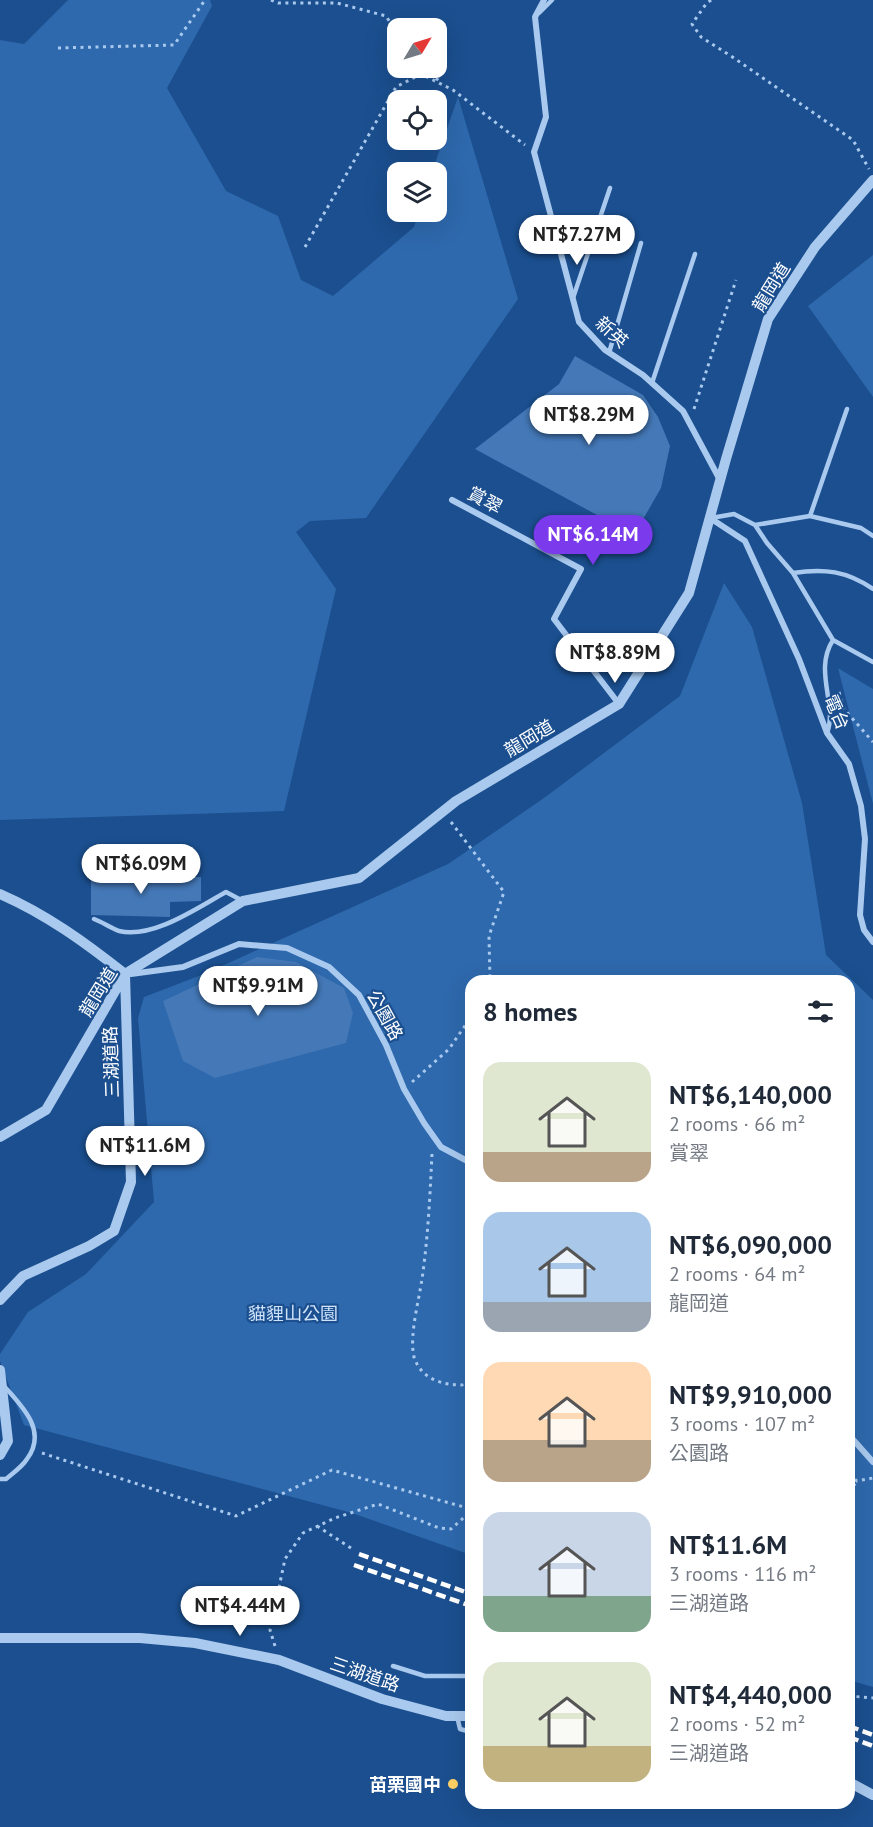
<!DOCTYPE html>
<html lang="en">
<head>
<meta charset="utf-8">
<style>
	body { margin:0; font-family:"PT Sans","Noto Sans TC",sans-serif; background:#f6f6f7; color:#1f2937; height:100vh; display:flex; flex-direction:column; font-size:22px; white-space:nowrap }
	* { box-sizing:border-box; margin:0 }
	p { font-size:20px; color:#747a83 }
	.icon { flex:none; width:33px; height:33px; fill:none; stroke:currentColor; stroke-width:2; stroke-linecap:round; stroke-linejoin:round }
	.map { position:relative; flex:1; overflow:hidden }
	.details { position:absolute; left:465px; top:975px; width:390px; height:834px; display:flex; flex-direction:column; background:#fff; border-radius:18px; box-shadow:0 6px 24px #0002 }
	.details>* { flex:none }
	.needle { width:39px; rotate:52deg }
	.fabs { position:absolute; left:387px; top:18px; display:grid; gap:12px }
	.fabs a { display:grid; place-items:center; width:60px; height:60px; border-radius:12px; background:#fff; box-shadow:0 6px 24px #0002; font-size:30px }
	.price { position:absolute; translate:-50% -51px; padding:0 14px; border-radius:21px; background:#fff; color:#222; font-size:20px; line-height:39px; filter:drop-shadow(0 2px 3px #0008) }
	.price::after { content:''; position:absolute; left:50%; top:36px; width:18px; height:14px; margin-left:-9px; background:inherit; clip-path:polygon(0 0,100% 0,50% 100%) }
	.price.active { background:#7c3aed; color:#fff }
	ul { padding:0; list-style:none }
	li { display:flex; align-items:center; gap:18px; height:150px; padding:0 18px }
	li span { display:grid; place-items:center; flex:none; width:168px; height:120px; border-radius:18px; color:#555 }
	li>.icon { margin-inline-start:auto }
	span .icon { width:72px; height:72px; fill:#fffc; stroke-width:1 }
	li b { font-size:26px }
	h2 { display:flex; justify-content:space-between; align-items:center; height:72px; padding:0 18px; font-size:26px }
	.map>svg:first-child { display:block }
</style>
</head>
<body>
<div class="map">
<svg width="873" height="1827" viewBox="0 0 873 1827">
	<rect width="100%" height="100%" fill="#1b4f8f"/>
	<!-- green -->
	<path fill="#2e69ad" d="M68 0H210L212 6 167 88 226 191 278 216 301 280 333 296 414 227 419 212H436V172H432L458 97 518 299 366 518 310 521 296 532 336 589 284 811 0 820V40L24 44Z
		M873 255V397L808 306Z
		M724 583 752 627 802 803 826 955 873 1000V1687L849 1680V981H471V1555L352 1513 24 1425 0 1361V1354L28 1312 86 1274 154 1202 138 1018 144 997 204 974 448 864 544 798 680 696Z
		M838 668 873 689V804Z"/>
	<!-- building -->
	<path fill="#4478b7" d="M575 356 643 395 658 417 670 446 661 488 634 535 475 449 559 384Z
		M91 875 201 877V901L170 902V917L91 915Z
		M257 957 296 962 344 988 353 1013 346 1043 215 1078 183 1061 163 1001Z"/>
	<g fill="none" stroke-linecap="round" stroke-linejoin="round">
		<!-- path -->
		<path stroke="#a9c9ee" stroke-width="3" stroke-dasharray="3 4.5" stroke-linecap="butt" d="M271 0 278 3H337L386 16 398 35
			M711 0 706 4 692 24 701 37 734 58 853 140 869 169
			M58 48 174 45 205 0
			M425 68 439 81
			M305 247 396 87 421 74 453 90 525 145
			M694 409 736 280
			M839 692 844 709 873 742
			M451 822 504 892 489 936 490 981
			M412 1082 449 1049 471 1017
			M432 1154C430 1195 428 1238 422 1279 419 1300 409 1336 414 1357 421 1379 442 1385 462 1385L471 1377
			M42 1453 236 1516 332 1470 471 1509
			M849 1475 857 1481 873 1478
			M849 1492 857 1481
			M317 1526 354 1550
			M275 1646 270 1630 285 1559 303 1533 335 1518 378 1504 439 1528 451 1529 471 1511
			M849 1696 873 1698"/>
		<!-- service -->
		<path stroke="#a9c9ee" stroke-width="4.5" d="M539 13 552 0
			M573 298 610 188
			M609 353 641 243
			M652 383 695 254
			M810 516 847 409
			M711 518 734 514 755 525 767 543 793 573 833 640
			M755 525 810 516 861 528 873 536
			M793 573C824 568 847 571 873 589
			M827 733C838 705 813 671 833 640L873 662
			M94 919C102 922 111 928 119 931 153 939 197 908 226 892L243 901
			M0 1479H6C13 1473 22 1467 27 1459 48 1431 22 1406 4 1386
			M393 1666 425 1676H471
			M457 1716 460 1729 471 1732"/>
		<!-- minor -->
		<path stroke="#a9c9ee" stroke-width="6" d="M544 0 535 17 546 117 534 152 579 322 605 350 643 375 683 411 720 480
			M452 500 581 569 554 619 619 704
			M710 518 745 541 799 659 827 733 849 764 861 806 865 839 860 915 864 930 873 942
			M131 974 183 967 239 944 287 948 329 967 359 995 386 1045 404 1089 424 1123 441 1147 471 1163
			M849 1435 873 1462"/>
		<!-- tertiary -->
		<path stroke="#a9c9ee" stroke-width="10" d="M0 894C46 914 86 943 125 974L131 1182 114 1231 89 1246 23 1276 0 1300
			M0 1137 46 1110 125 974 243 901 359 878 456 801 619 704 689 593 726 459 768 319 815 247 873 180
			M0 1370 8 1441 0 1455
			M0 1638H140L195 1643 279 1660 382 1699 446 1716H471
			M849 1782 873 1795"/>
		<!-- rail -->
		<path stroke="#fff" stroke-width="4.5" stroke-dasharray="10 4.5" stroke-linecap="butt" d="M359 1554 471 1594
			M354 1565 471 1606
			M849 1726 873 1735
			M849 1737 873 1746"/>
	</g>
	<!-- markers -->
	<circle fill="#ffd166" stroke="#1b4f8f" stroke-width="2" cx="453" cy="1784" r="6"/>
	<g text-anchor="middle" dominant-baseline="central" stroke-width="4.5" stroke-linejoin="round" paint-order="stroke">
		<!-- street labels -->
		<g font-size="18" fill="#fff" stroke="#1b4f8f">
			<text transform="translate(771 287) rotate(-58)">龍岡道</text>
			<text transform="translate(612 332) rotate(42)">新英</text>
			<text transform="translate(485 500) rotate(28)">賞翠</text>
			<text transform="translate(837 712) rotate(66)">電台</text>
			<text transform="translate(529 738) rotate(-31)">龍岡道</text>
			<text transform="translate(98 992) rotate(-58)">龍岡道</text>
			<text transform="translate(385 1015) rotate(61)">公園路</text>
			<text transform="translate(111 1062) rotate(-92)">三湖道路</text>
			<text transform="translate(365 1674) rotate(19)">三湖道路</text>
		</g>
		<!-- park labels -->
		<g font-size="18" fill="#cfe3fa" stroke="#1b4f8f">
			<text x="293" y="1313">貓貍山公園</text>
		</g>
		<!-- poi labels -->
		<g font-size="18" font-weight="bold" fill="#fff" stroke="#1b4f8f" text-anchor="end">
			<text x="441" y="1784">苗栗國中</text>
		</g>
	</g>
</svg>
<div class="fabs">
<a><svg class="needle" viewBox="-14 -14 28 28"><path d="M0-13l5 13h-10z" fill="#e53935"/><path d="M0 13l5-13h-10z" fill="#747a83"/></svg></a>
<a><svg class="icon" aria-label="locate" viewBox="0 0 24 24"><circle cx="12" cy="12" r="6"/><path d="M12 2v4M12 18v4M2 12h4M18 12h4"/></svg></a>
<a><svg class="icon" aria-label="layers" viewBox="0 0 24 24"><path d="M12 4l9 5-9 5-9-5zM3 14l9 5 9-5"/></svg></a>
</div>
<b class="price" style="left:577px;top:266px">NT$7.27M</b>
<b class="price" style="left:589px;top:446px">NT$8.29M</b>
<b class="price active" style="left:593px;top:566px">NT$6.14M</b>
<b class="price" style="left:615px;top:684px">NT$8.89M</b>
<b class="price" style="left:141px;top:895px">NT$6.09M</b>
<b class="price" style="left:258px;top:1017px">NT$9.91M</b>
<b class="price" style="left:145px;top:1177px">NT$11.6M</b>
<b class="price" style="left:240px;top:1637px">NT$4.44M</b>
<section class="details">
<h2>8 homes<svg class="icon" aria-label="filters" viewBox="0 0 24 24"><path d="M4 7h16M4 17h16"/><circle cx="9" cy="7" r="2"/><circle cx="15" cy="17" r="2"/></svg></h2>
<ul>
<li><span style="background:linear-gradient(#dfe7d0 75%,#b9a48a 0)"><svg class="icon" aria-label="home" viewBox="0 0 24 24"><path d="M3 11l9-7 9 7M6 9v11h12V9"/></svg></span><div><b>NT$6,140,000</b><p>2 rooms · 66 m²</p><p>賞翠</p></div></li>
<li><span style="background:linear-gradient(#a9c7e8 75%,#9aa5b1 0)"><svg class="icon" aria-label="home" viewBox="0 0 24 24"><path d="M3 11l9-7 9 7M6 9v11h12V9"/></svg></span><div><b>NT$6,090,000</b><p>2 rooms · 64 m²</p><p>龍岡道</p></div></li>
<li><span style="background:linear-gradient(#ffd9b3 65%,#b9a48a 0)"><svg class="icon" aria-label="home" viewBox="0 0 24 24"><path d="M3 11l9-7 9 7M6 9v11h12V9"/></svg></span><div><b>NT$9,910,000</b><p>3 rooms · 107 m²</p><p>公園路</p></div></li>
<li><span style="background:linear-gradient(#c9d6e8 70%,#7fa58c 0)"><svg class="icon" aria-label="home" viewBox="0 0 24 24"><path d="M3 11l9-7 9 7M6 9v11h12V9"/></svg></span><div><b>NT$11.6M</b><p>3 rooms · 116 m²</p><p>三湖道路</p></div></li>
<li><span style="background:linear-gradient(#dfe7d0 70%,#c2b280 0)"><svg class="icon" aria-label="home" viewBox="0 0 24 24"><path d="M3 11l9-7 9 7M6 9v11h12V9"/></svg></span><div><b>NT$4,440,000</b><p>2 rooms · 52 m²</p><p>三湖道路</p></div></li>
</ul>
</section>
</div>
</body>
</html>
